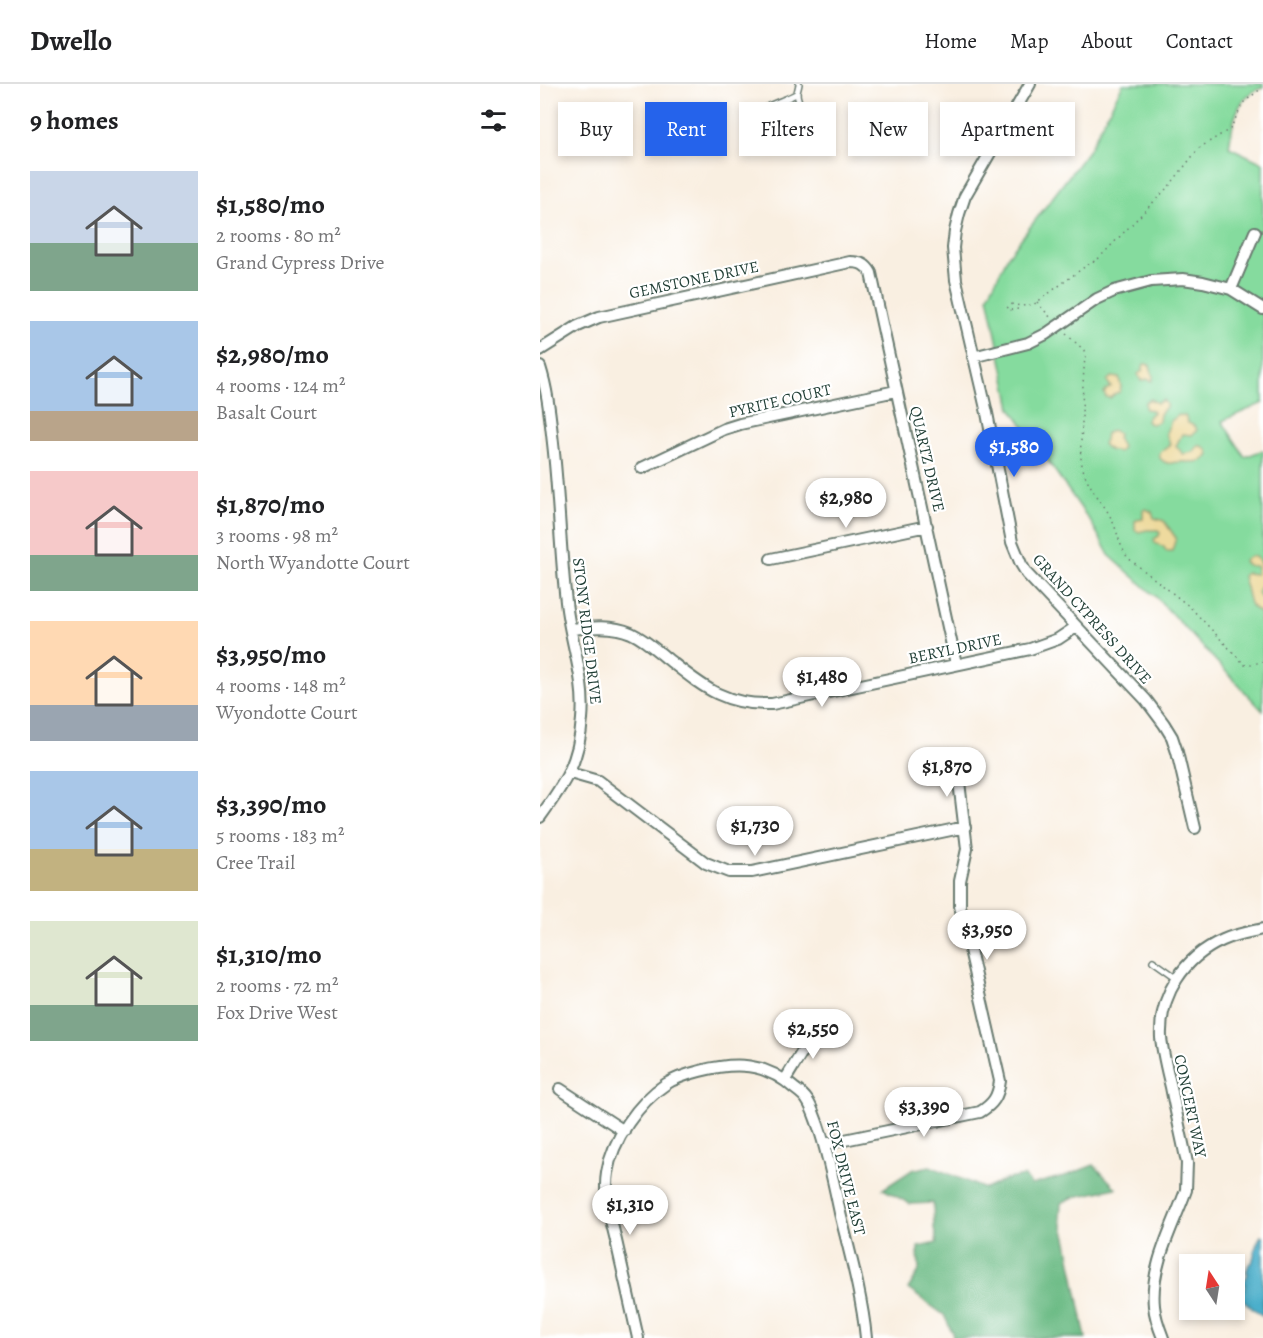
<!DOCTYPE html>
<html lang="en">
<head>
<meta charset="utf-8">
<style>
	body { margin:0; font-family:Alegreya,serif; background:#f6f6f6; color:#202124; height:100vh; display:flex; flex-direction:column; font-size:22px; white-space:nowrap }
	* { box-sizing:border-box; margin:0 }
	p { font-size:20px; color:#757577 }
	.icon { flex:none; width:33px; height:33px; fill:none; stroke:currentColor; stroke-width:2; stroke-linecap:round; stroke-linejoin:round }
	.map { position:relative; flex:1; overflow:hidden }
	.side { display:flex; flex-direction:column; background:#fff; width:540px }
	.side>* { flex:none }
	.banner { position:absolute; left:18px; top:18px; width:570px; height:54px; display:flex; gap:12px }
	.needle { width:39px; rotate:348deg }
	.controls { position:absolute; left:639px; top:1170px; display:grid; gap:12px }
	.controls a { display:grid; place-items:center; width:66px; height:66px; border-radius:0px; background:#fff; box-shadow:0 3px 9px #0003; font-size:30px }
	.price { position:absolute; translate:-50% -51px; padding:0 14px; border-radius:21px; background:#fff; color:#222; font-size:20px; line-height:39px; filter:drop-shadow(0 2px 3px #0008) }
	.price::after { content:''; position:absolute; left:50%; top:36px; width:18px; height:14px; margin-left:-9px; background:inherit; clip-path:polygon(0 0,100% 0,50% 100%) }
	.price.current { background:#2563eb; color:#fff }
	ul { padding:0; list-style:none }
	li { display:flex; align-items:center; gap:18px; height:150px; padding:0 30px }
	li span { display:grid; place-items:center; flex:none; width:168px; height:120px; border-radius:0px; color:#555 }
	li>.icon { margin-inline-start:auto }
	span .icon { width:72px; height:72px; fill:#fffc; stroke-width:1 }
	li b { font-size:26px }
	h2 { display:flex; justify-content:space-between; align-items:center; height:72px; padding:0 30px; font-size:26px }
	.chip { padding:0 21px; border-radius:0px; background:#fff; box-shadow:0 3px 9px #0003; font-size:21px; line-height:54px }
	.chip.current { background:#2563eb; color:#fff }
	header { display:flex; align-items:center; gap:36px; box-sizing:border-box; height:84px; padding:0 30px; background:#fff; border-bottom:2px solid #e0e0e0 }
	header strong { font-size:28px }
	nav { display:flex; gap:33px; margin-inline-start:auto; font-size:21px }
	main { display:flex; flex:1; min-height:0 }
	.map>svg:first-child { display:block }
</style>
</head>
<body>
<header>
<strong>Dwello</strong>
<nav><a>Home</a><a>Map</a><a>About</a><a>Contact</a></nav>
</header>
<main>
<section class="side">
<h2>9 homes<svg class="icon" aria-label="filters" viewBox="0 0 24 24"><path d="M4 7h16M4 17h16"/><circle cx="9" cy="7" r="2"/><circle cx="15" cy="17" r="2"/></svg></h2>
<ul>
<li><span style="background:linear-gradient(#c9d6e8 60%,#7fa58c 0)"><svg class="icon" aria-label="home" viewBox="0 0 24 24"><path d="M3 11l9-7 9 7M6 9v11h12V9"/></svg></span><div><b>$1,580/mo</b><p>2 rooms · 80 m²</p><p>Grand Cypress Drive</p></div></li>
<li><span style="background:linear-gradient(#a9c7e8 75%,#b9a48a 0)"><svg class="icon" aria-label="home" viewBox="0 0 24 24"><path d="M3 11l9-7 9 7M6 9v11h12V9"/></svg></span><div><b>$2,980/mo</b><p>4 rooms · 124 m²</p><p>Basalt Court</p></div></li>
<li><span style="background:linear-gradient(#f6c9c9 70%,#7fa58c 0)"><svg class="icon" aria-label="home" viewBox="0 0 24 24"><path d="M3 11l9-7 9 7M6 9v11h12V9"/></svg></span><div><b>$1,870/mo</b><p>3 rooms · 98 m²</p><p>North Wyandotte Court</p></div></li>
<li><span style="background:linear-gradient(#ffd9b3 70%,#9aa5b1 0)"><svg class="icon" aria-label="home" viewBox="0 0 24 24"><path d="M3 11l9-7 9 7M6 9v11h12V9"/></svg></span><div><b>$3,950/mo</b><p>4 rooms · 148 m²</p><p>Wyondotte Court</p></div></li>
<li><span style="background:linear-gradient(#a9c7e8 65%,#c2b280 0)"><svg class="icon" aria-label="home" viewBox="0 0 24 24"><path d="M3 11l9-7 9 7M6 9v11h12V9"/></svg></span><div><b>$3,390/mo</b><p>5 rooms · 183 m²</p><p>Cree Trail</p></div></li>
<li><span style="background:linear-gradient(#dfe7d0 70%,#7fa58c 0)"><svg class="icon" aria-label="home" viewBox="0 0 24 24"><path d="M3 11l9-7 9 7M6 9v11h12V9"/></svg></span><div><b>$1,310/mo</b><p>2 rooms · 72 m²</p><p>Fox Drive West</p></div></li>
</ul>
</section>
<div class="map">
<svg width="723" height="1254" viewBox="0 0 723 1254">
	<rect width="100%" height="100%" fill="#fff"/>
	<filter id="ink" filterUnits="userSpaceOnUse"><feTurbulence type="fractalNoise" baseFrequency=".0167" numOctaves="2"/><feDisplacementMap in="SourceGraphic" scale="12" xChannelSelector="R" yChannelSelector="G"/><feConvolveMatrix kernelMatrix="1 2 1 2 8 2 1 2 1" color-interpolation-filters="sRGB"/></filter>
	<filter id="wash" filterUnits="userSpaceOnUse"><feTurbulence type="fractalNoise" baseFrequency=".008" numOctaves="4" result="noise"/><feDisplacementMap in="SourceGraphic" scale="24" xChannelSelector="R" yChannelSelector="G"/><feGaussianBlur stdDeviation="1.35" result="paint"/><feColorMatrix in="noise" values="0 0 0 0 0 0 0 0 0 0 0 0 0 0 0 0 0 1.4 0 .05"/><feComposite in="paint" operator="in"/></filter>
	<g filter="url(#wash)">
		<rect width="100%" height="100%" fill="#f9efe1"/>
		<!-- green -->
		<path fill="#85db9e" stroke="#528c69" stroke-width="1.5" d="M583 0H723V4C697 9 692 41 689 63L723 79V319L682 337 705 373 723 366V627L615 512 569 471 552 440 471 324 448 212 468 172 548 67Z"/>
		<!-- forest -->
		<path fill="#6cbb85" stroke="#467c5c" stroke-width="1.5" d="M554 1081 576 1104 534 1113 521 1119 520 1133 526 1153 546 1254H413L412 1248 404 1231 368 1205 379 1187 378 1163 397 1159 394 1144 393 1119 370 1120 343 1105 372 1086 390 1082 445 1105 467 1095 485 1092 491 1101 528 1091Z"/>
		<!-- sand -->
		<path fill="#eeda9e" stroke="#868c69" stroke-width="1.5" d="M604 280H606L610 281 613 293 612 297 607 295 601 297 598 290 602 287Z
			M571 293 579 294 581 303 580 308 576 309 570 314 566 313 564 309 566 306 571 303 567 297Z
			M610 315 617 319 623 316 626 320V323L620 330 619 337 616 339 610 340 607 337 608 333 613 328 612 326 605 325V318Z
			M639 331 645 332 648 339 655 342 657 346 652 351 642 350 636 362 643 370 653 368 658 362H662L668 367 669 371C662 381 648 377 638 378 632 378 633 380 628 379 624 379 623 377 620 374L619 370C622 365 627 365 630 360L626 349 631 337Z
			M573 346 578 350 577 354 582 363 579 368 569 366 563 360 565 356 566 349Z
			M606 425 612 428 614 434 624 437 636 454 632 467H626L624 463 615 459 614 455 619 452 620 449 618 446H607L599 448 595 446V437L597 436 603 435V426Z
			M712 472C723 475 723 489 723 501 718 504 717 508 720 513L723 514V530H720L723 531V544L720 539V529C709 522 710 520 707 508 706 502 704 498 703 492L706 489 716 490 717 484 716 482C711 482 706 482 704 477L705 475Z"/>
		<!-- water -->
		<path fill="#4cafcb" stroke="#367680" stroke-width="1.5" d="M721 1152 723 1153V1232L705 1218 702 1214 705 1200H703V1198L706 1194 708 1189 706 1188 709 1180 712 1179 717 1159Z"/>
	</g>
	<g filter="url(#ink)">
		<g fill="none" stroke-linecap="round" stroke-linejoin="round">
			<!-- service casing -->
			<g stroke="#6b7b71" stroke-width="8">
				<path id="service" d="M257 9C247 17 215 22 216 36 216 44 226 60 235 60 244 61 266 54 268 45 270 36 257 20 257 9 257 8 259 1 259 0
					M613 877 637 894"/>
			</g>
			<!-- minor casing -->
			<g stroke="#6b7b71" stroke-width="14">
				<path id="minor" d="M490 0 425 112 419 130 415 147 413 164 416 196 447 329 472 458 481 480 487 490 606 616 624 640 632 653 637 668 655 744
					M691 205 715 148
					M0 266 38 242 59 233 310 178C320 178 326 180 331 189L416 580
					M433 273 488 259 506 250 557 215 574 207 611 197 643 195 663 198 691 205 723 225
					M0 283C8 308 10 333 13 359 19 412 20 465 26 518 30 557 46 595 42 635 39 678 25 699 0 733
					M102 384 184 345 200 340 356 307
					M231 475 387 442
					M31 545C51 543 72 541 91 549 104 555 114 564 125 573 161 601 183 622 232 620L490 565 518 555 536 543
					M30 689 58 697 166 779 189 788H212L425 743
					M245 996 278 942
					M20 1005 84 1047
					M285 1060 440 1028C453 1020 458 1013 460 997L420 822V797L427 765 417 681
					M98 1254C91 1223 84 1192 77 1161 72 1138 63 1113 67 1089 72 1056 99 1018 126 1000 137 993 148 990 160 987 195 978 225 978 254 1004 258 1007 264 1011 267 1016 272 1023 275 1033 278 1041 288 1070 294 1100 300 1129 310 1170 322 1212 326 1254
					M623 1254C619 1244 615 1233 614 1222 610 1182 633 1143 646 1106L647 1079C642 1054 636 1029 631 1003 627 987 623 970 621 954 619 911 644 873 683 856 696 850 710 848 723 845"/>
			</g>
			<!-- path -->
			<path stroke="#6b7b71" stroke-width="1.5" stroke-dasharray="1.5 4.5" stroke-linecap="butt" d="M497 218 510 233
				M478 225 471 226 467 225 469 221 473 220 480 222 493 221 543 184 558 175 630 101 659 64 690 45 704 18 718 7 723 6
				M526 250 544 266 545 273C543 295 542 316 542 338 542 354 538 372 544 388 550 406 564 419 572 436 579 451 578 459 588 474L650 523 705 581 723 578"/>
			<!-- service -->
			<use href="#service" stroke="#fff" stroke-width="5"/>
			<!-- minor -->
			<use href="#minor" stroke="#fff" stroke-width="10"/>
		</g>
	</g>
	<g text-anchor="middle" dominant-baseline="central" stroke-width="4.5" stroke-linejoin="round" paint-order="stroke">
		<!-- street labels -->
		<g font-size="16" fill="#1f3d34" stroke="#fff">
			<text transform="translate(154 196) rotate(-12)">GEMSTONE DRIVE</text>
			<text transform="translate(240 317) rotate(-13)">PYRITE COURT</text>
			<text transform="translate(387 375) rotate(77)">QUARTZ DRIVE</text>
			<text transform="translate(552 535) rotate(48)">GRAND CYPRESS DRIVE</text>
			<text transform="translate(47 547) rotate(83)">STONY RIDGE DRIVE</text>
			<text transform="translate(415 565) rotate(-12)">BERYL DRIVE</text>
			<text transform="translate(650 1022) rotate(78)">CONCERT WAY</text>
			<text transform="translate(306 1094) rotate(76)">FOX DRIVE EAST</text>
		</g>
	</g>
</svg>
<div class="controls">
<a><svg class="needle" viewBox="-14 -14 28 28"><path d="M0-13l5 13h-10z" fill="#e53935"/><path d="M0 13l5-13h-10z" fill="#757577"/></svg></a>
</div>
<b class="price current" style="left:474px;top:394px">$1,580</b>
<b class="price" style="left:306px;top:445px">$2,980</b>
<b class="price" style="left:282px;top:624px">$1,480</b>
<b class="price" style="left:407px;top:714px">$1,870</b>
<b class="price" style="left:215px;top:773px">$1,730</b>
<b class="price" style="left:447px;top:877px">$3,950</b>
<b class="price" style="left:273px;top:976px">$2,550</b>
<b class="price" style="left:384px;top:1054px">$3,390</b>
<b class="price" style="left:90px;top:1152px">$1,310</b>
<div class="banner">
<a class="chip">Buy</a>
<a class="chip current">Rent</a>
<a class="chip">Filters</a>
<a class="chip">New</a>
<a class="chip">Apartment</a>
</div>
</div>
</main>
</body>
</html>
